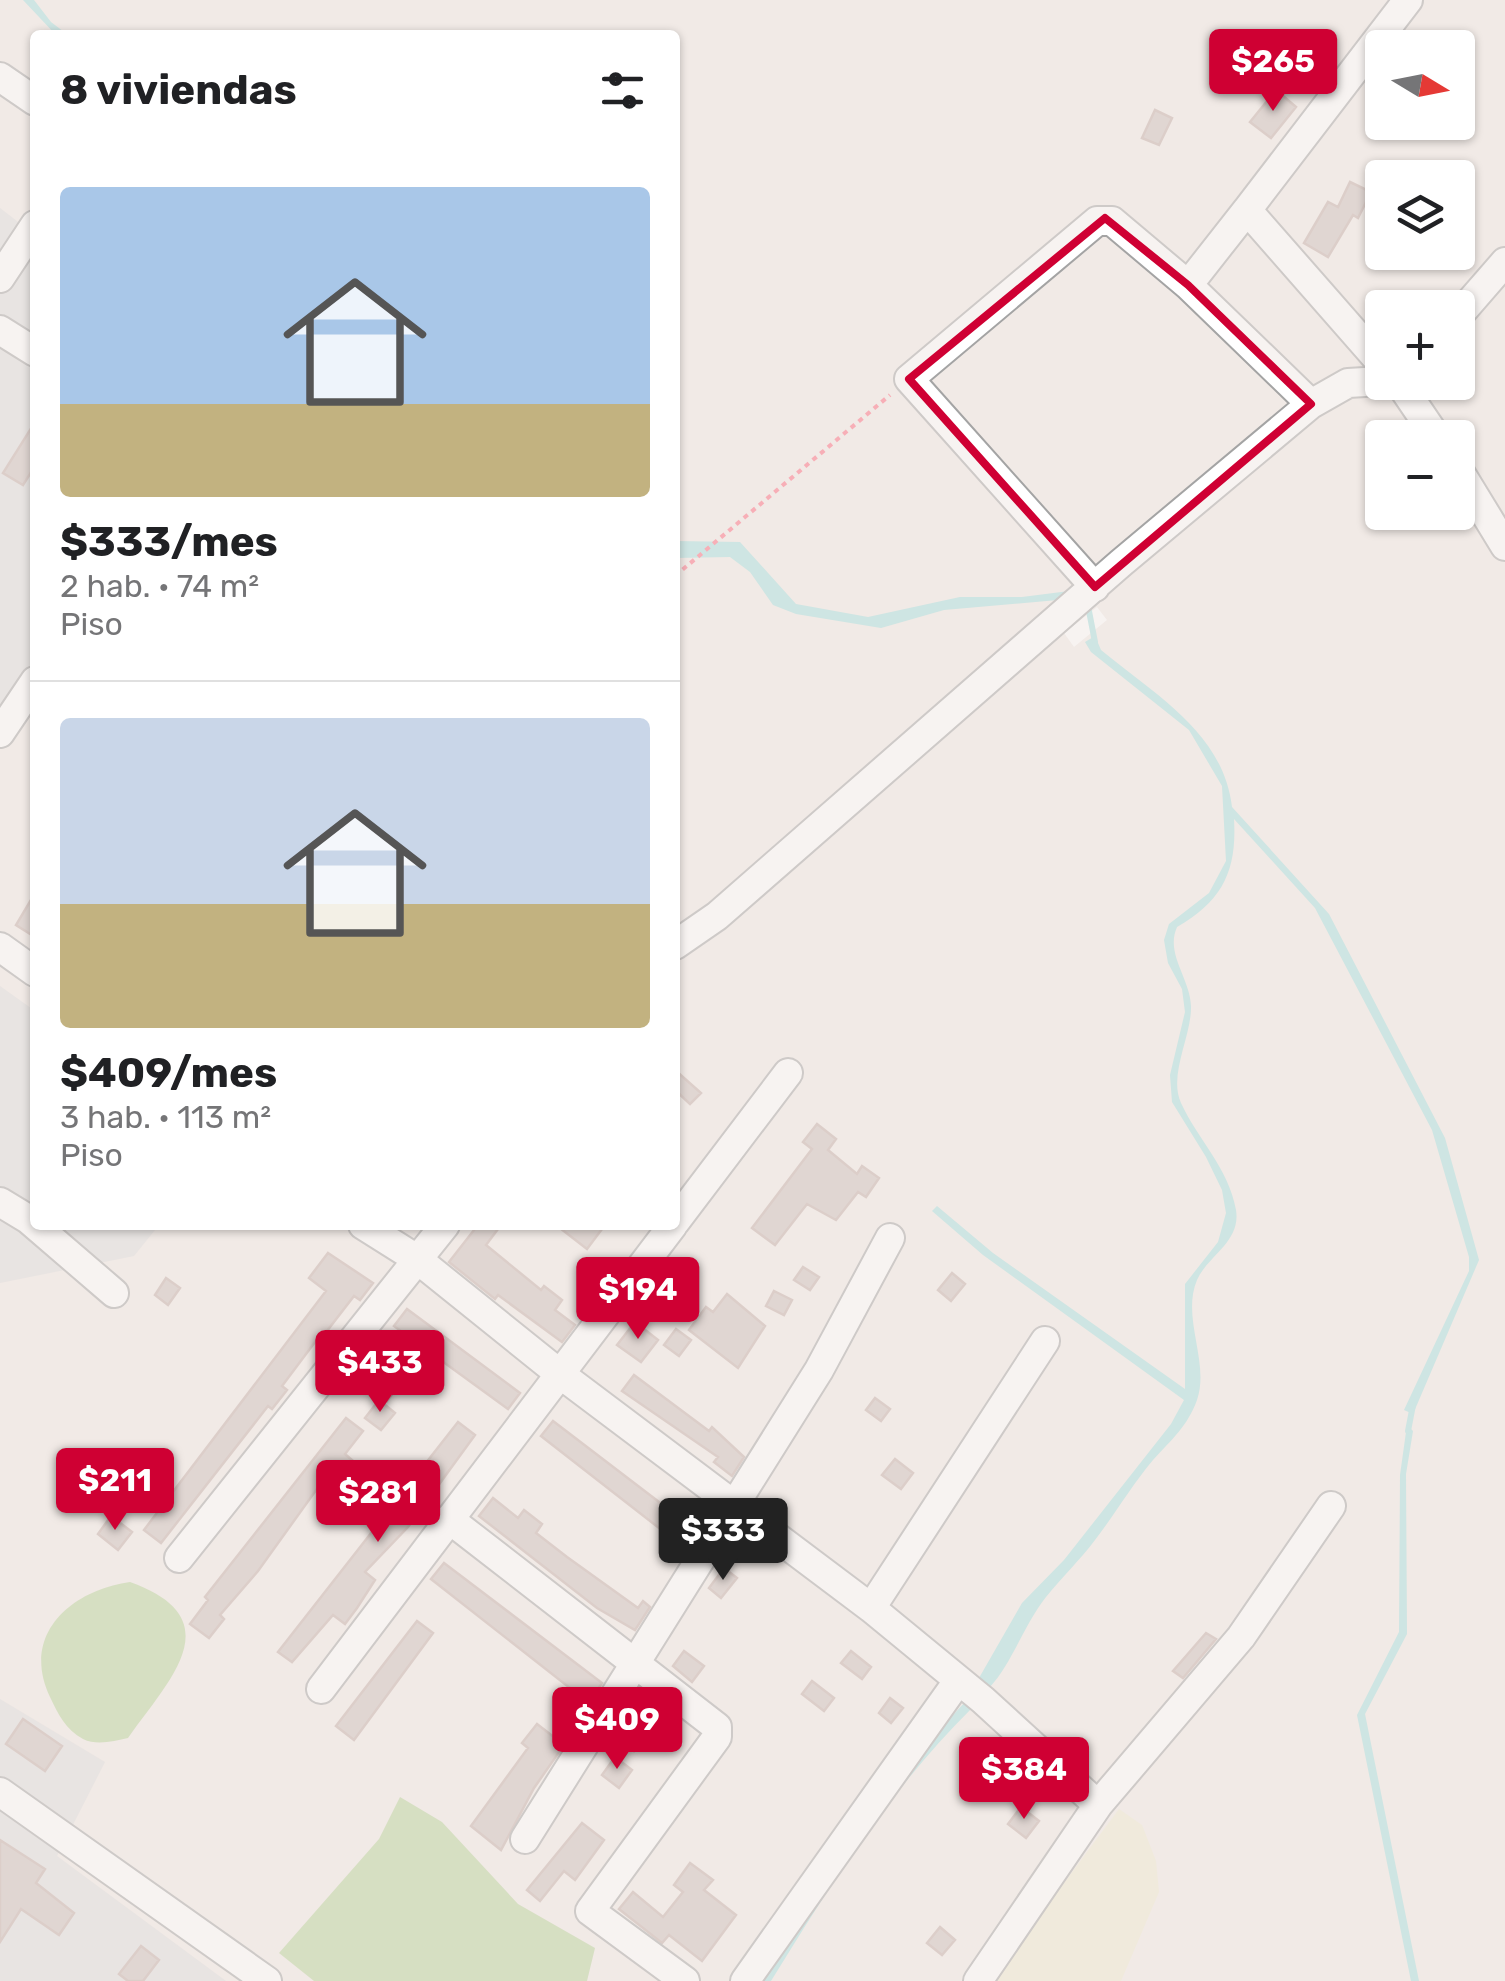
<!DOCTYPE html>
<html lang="es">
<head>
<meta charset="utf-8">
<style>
	body { margin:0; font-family:Rubik,sans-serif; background:#f6f6f6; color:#202124; height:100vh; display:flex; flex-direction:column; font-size:38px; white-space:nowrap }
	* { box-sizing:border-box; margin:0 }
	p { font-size:32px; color:#757577 }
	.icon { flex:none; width:55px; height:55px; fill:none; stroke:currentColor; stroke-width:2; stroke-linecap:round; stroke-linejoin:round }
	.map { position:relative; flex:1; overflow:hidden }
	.panel { position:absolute; left:30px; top:30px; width:650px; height:1200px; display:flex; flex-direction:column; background:#fff; border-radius:10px; box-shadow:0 2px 8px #0004 }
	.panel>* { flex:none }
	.needle { width:65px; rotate:100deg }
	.fabs { position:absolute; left:1365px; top:30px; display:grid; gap:20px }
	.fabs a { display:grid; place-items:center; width:110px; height:110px; border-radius:10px; background:#fff; box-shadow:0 2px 8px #0004; font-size:50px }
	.price { position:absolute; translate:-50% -85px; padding:0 22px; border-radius:10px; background:#cf0033; color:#fff; font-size:32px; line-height:65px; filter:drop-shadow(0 2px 5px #0008) }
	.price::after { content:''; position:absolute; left:50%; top:60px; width:30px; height:22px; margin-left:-15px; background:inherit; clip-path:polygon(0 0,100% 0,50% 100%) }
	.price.current { background:#222; color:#fff }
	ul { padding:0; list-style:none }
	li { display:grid; align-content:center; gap:20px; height:530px; padding:0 30px }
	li+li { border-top:2px solid #e0e0e0 }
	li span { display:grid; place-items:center; height:310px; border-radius:10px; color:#555 }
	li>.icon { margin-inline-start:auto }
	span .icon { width:180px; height:180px; fill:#fffc; stroke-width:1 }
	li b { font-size:42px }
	h2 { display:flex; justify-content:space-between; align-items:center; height:120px; padding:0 30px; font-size:42px }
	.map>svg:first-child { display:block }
</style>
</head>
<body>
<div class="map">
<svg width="1505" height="1981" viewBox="0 0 1505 1981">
	<rect width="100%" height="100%" fill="#f1eae6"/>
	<!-- residential -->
	<path fill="#dedddd" d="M0 208 35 235V696L0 748Z
		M0 986 35 1011V1225H159L134 1256 0 1283Z
		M0 1699 105 1762 57 1856 226 1981H0Z"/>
	<!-- farmland -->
	<path fill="#f0ebd0" d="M1119 1809 1142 1825 1156 1861 1159 1892 1121 1981H991Z"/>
	<!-- forest -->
	<path fill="#b7d298" d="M130 1582C233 1619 169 1680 128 1738 114 1741 97 1746 83 1739 66 1730 58 1714 50 1697 20 1634 72 1590 130 1582Z
		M400 1797 442 1822 518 1904 595 1948 587 1981H314L279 1953 379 1839Z"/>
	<!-- water -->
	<path fill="#a4e0df" d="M23 0H34L51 22 68 35H56Z
		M675 541 740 542 796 604 868 617 960 597H1022L1085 589 1080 598 944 610 881 628 796 614 773 605 750 572 730 557 675 558Z
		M1095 636 1101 650C1155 695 1223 732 1232 807L1329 914 1445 1138 1479 1260 1413 1414 1404 1410 1469 1271V1257L1432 1130 1315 908 1234 819C1237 870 1223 901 1177 927 1165 954 1190 978 1191 1006 1192 1035 1168 1075 1181 1103 1198 1140 1228 1167 1236 1210 1241 1242 1208 1255 1197 1280 1181 1318 1210 1362 1197 1400 1187 1427 1172 1439 1153 1460 1132 1485 1115 1514 1095 1540 1080 1560 1061 1578 1046 1597 1024 1625 1012 1663 990 1687L979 1678 1022 1603 1064 1560 1171 1424 1184 1400 983 1255 932 1211 937 1206 993 1253 1185 1389V1284L1218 1242 1226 1213 1222 1190 1206 1157 1172 1102 1170 1075 1185 1012 1182 989 1168 963 1164 940 1169 924 1209 893 1226 861 1222 786 1189 730 1091 652 1085 642Z
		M1407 1425 1413 1431 1406 1474 1407 1634 1365 1714 1419 1981H1411L1357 1715 1399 1632 1400 1475Z
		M965 1702 972 1708C890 1789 831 1884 771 1981H759L919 1752Z"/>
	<!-- pier -->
	<path fill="#fff" d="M1097 607 1107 620 1074 647 1064 633Z"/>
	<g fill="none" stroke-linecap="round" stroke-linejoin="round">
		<!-- stream -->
		<path stroke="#a4e0df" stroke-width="6" d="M1088 606 1095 642
			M1408 1431 1413 1405"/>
	</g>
	<!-- building -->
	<path fill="#cdbfbb" stroke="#c3ada7" stroke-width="2.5" d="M1276 90 1296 107 1271 138 1250 122Z
		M1155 110 1172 118 1159 145 1142 138Z
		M1350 182 1371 192 1358 218 1353 215 1328 257 1304 243 1328 202 1338 207Z
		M35 422V466L23 485 3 473Z
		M35 893V937L16 925Z
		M675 1070 701 1093 690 1104 675 1090Z
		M817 1124 836 1139 828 1150 857 1174 862 1166 879 1178 866 1197 858 1192 836 1220 807 1204 775 1245 752 1228 812 1149 803 1142Z
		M478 1225H501L486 1245 541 1290 544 1286 562 1300 555 1310 575 1325 562 1342 498 1295 495 1299 449 1262Z
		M556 1225H605L587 1249Z
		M328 1253 373 1283 360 1300 354 1296 323 1336 321 1334 282 1386 287 1390 272 1409 268 1406 161 1543 144 1530 326 1291 309 1278Z
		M803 1267 819 1277 810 1290 794 1280Z
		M952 1273 965 1284 951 1301 938 1290Z
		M166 1278 180 1288 168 1305 155 1295Z
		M774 1291 792 1300 784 1315 766 1306Z
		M727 1294 765 1326 738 1368 689 1330 706 1307 713 1312Z
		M407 1309 520 1393 508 1409 394 1326Z
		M635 1322 658 1340 641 1362 617 1345Z
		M676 1329 691 1340 679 1356 664 1345Z
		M383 1369 401 1383 387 1401 369 1387Z
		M634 1375 709 1431 712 1427 744 1457 732 1476 714 1462 718 1457 622 1391Z
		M875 1398 890 1409 881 1421 866 1410Z
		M379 1400 395 1413 381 1430 365 1418Z
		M346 1418 363 1431 345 1454 353 1461 338 1479 329 1472 258 1571 220 1615 224 1619 209 1638 190 1624 208 1600 205 1597Z
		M553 1421 697 1531 686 1549 541 1436Z
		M458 1422 475 1435 408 1527 365 1572 375 1580 357 1608 345 1624 333 1615 292 1662 278 1652Z
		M895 1459 913 1473 901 1489 882 1475Z
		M493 1498 518 1518 524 1510 542 1524 536 1533 567 1557 638 1608 643 1601 650 1607 635 1630 597 1608 479 1516Z
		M111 1516 132 1532 118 1550 98 1534Z
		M444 1563 602 1683 589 1703 431 1579Z
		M724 1568 737 1578 721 1598 709 1588Z
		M417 1621 433 1633 354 1740 336 1726Z
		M1206 1633 1216 1639 1183 1678 1173 1671Z
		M684 1651 704 1666 692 1682 673 1666Z
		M851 1651 871 1667 862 1679 841 1663Z
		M812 1681 834 1698 824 1711 802 1694Z
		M890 1698 903 1708 891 1723 879 1713Z
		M23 1719 62 1746 45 1771 6 1744Z
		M635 1723 648 1733 634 1751 621 1741Z
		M537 1724 564 1745 534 1788 501 1850 471 1826 528 1748 522 1743Z
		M615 1757 632 1770 619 1788 602 1775Z
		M1021 1807 1039 1821 1026 1838 1008 1824Z
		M582 1823 604 1840 575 1880 564 1871 540 1901 527 1890Z
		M0 1840 45 1869 36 1883 74 1913 59 1935 21 1909 0 1942Z
		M690 1863 713 1880 704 1890 736 1915 702 1961 669 1935 662 1943 619 1909 633 1892 663 1917 683 1892 674 1885Z
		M940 1927 955 1940 942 1955 927 1943Z
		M141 1946 159 1960 143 1981H128L119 1974Z"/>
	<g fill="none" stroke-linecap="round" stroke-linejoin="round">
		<!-- minor casing -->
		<g stroke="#a4a4a4" stroke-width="32">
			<path id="minor" d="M0 77 35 101
				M1247 210 1188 285 1311 404
				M0 278 35 225
				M1458 316 1505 262
				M0 330 35 352
				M1382 364 1247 210 1408 0
				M1399 382 1437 438
				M1458 469 1505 546
				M1095 587 909 379 1097 221H1112L1188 285
				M0 733 35 681
				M675 945 717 916 1121 563 1311 404 1348 383 1382 381
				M0 947 35 972
				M0 1202 28 1219 114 1293
				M675 1222 788 1073
				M363 1225 417 1259 560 1374 871 1608 983 1700 1098 1805
				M449 1519 717 1727V1737L590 1911 685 1981
				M179 1558 445 1225
				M871 1608 1045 1341
				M321 1689 673 1225
				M0 1792 267 1981
				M525 1839 819 1370 890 1238
				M745 1981 958 1681
				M978 1981 1098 1805 1241 1637 1331 1506"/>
		</g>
		<!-- path -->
		<path stroke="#ff687e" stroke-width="4" stroke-dasharray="5 5" stroke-linecap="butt" d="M675 576 890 395"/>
		<!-- minor -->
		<use href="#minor" stroke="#fff" stroke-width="28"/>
	</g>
	<!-- marked area -->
	<path d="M0 0H1505V1981H0ZM1105 218 1188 285 1311 404 1095 587 909 379Z" fill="#f1eae6" fill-opacity=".55" fill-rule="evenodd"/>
	<path fill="none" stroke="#cf0033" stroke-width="8" stroke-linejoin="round" d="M1105 218 1188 285 1311 404 1095 587 909 379Z"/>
</svg>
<div class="fabs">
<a><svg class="needle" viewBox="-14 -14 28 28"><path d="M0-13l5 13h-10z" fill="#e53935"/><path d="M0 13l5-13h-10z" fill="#757577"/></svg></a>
<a><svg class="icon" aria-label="layers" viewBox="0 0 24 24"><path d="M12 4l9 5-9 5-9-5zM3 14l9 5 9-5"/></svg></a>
<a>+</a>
<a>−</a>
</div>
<b class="price" style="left:1273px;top:114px">$265</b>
<b class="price" style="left:638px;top:1342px">$194</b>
<b class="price" style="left:380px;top:1415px">$433</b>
<b class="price" style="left:115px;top:1533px">$211</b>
<b class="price" style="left:378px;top:1545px">$281</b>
<b class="price current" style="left:723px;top:1583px">$333</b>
<b class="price" style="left:617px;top:1772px">$409</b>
<b class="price" style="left:1024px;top:1822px">$384</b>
<section class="panel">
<h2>8 viviendas<svg class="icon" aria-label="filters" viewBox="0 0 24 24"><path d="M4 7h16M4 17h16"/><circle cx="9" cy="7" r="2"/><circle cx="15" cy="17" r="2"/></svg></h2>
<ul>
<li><span style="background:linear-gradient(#a9c7e8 70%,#c2b280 0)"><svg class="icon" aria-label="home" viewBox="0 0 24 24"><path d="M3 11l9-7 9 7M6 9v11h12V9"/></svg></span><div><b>$333/mes</b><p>2 hab. · 74 m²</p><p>Piso</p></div></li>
<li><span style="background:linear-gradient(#c9d6e8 60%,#c2b280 0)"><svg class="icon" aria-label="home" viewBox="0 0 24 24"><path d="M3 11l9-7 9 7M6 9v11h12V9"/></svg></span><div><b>$409/mes</b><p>3 hab. · 113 m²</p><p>Piso</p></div></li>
</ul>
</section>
</div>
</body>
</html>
